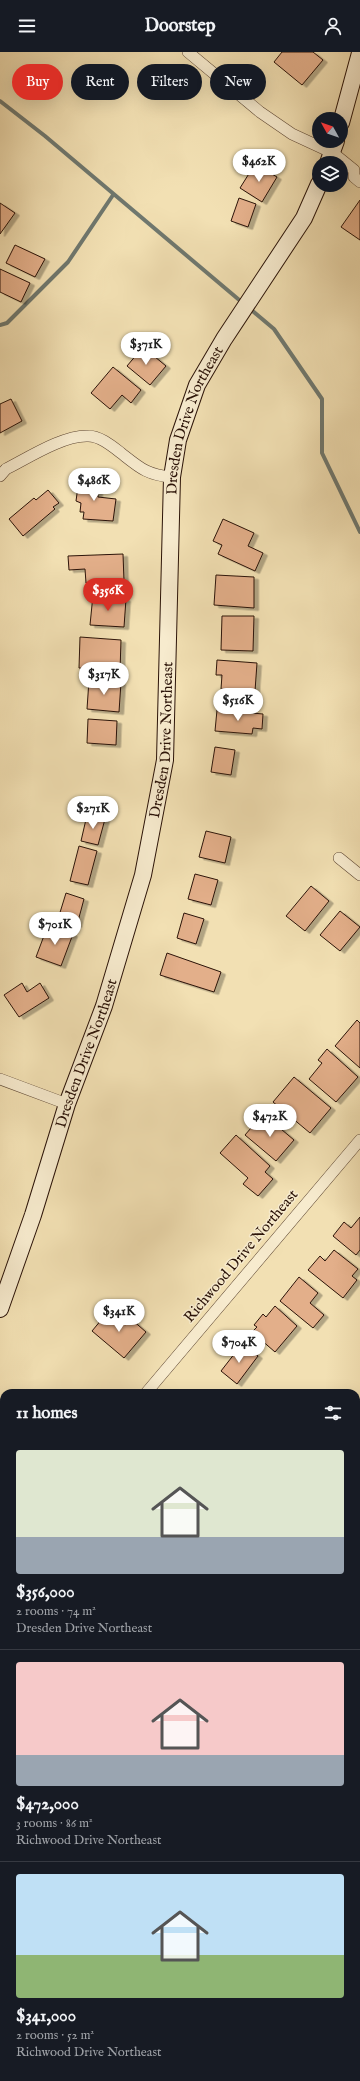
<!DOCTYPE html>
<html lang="en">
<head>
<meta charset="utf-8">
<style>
	body { margin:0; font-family:"IM FELL English",serif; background:#242831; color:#f1f3f6; height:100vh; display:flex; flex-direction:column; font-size:15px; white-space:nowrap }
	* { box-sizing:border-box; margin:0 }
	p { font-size:13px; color:#9ea1a6 }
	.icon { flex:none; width:22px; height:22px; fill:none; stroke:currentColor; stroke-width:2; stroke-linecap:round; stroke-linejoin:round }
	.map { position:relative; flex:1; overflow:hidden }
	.drawer { position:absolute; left:0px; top:1337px; width:360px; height:692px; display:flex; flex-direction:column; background:#171b24; border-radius:12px 12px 0 0; box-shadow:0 4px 16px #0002 }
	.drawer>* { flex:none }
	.banner { position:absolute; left:12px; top:12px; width:336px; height:36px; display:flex; gap:8px }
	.needle { width:26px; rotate:310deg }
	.buttons { position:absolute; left:312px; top:60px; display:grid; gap:8px }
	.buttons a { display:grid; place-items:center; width:36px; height:36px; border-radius:50%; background:#171b24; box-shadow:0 4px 16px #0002; font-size:20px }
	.price { position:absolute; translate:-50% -34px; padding:0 9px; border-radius:14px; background:#fff; color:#222; font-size:13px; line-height:26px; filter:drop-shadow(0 1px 2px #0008) }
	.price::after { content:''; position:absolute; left:50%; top:24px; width:12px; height:9px; margin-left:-6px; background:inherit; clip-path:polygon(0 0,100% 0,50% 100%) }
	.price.current { background:#d93025; color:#fff }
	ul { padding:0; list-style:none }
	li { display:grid; align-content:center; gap:8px; height:212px; padding:0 16px }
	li+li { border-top:1px solid #363941 }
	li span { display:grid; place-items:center; height:124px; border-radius:4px; color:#555 }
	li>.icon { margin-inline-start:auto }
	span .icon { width:72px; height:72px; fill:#fffc; stroke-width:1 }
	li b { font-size:17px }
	h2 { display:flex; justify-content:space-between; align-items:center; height:48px; padding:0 16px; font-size:17px }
	.chip { padding:0 14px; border-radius:18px; background:#171b24; box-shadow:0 4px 16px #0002; font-size:14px; line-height:36px }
	.chip.current { background:#d93025; color:#fff }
	header { display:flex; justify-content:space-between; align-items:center; height:52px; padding:0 16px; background:#171b24; font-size:18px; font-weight:700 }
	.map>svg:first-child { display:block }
</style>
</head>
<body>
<header><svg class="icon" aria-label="menu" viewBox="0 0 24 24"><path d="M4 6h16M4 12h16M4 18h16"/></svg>Doorstep<svg class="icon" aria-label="person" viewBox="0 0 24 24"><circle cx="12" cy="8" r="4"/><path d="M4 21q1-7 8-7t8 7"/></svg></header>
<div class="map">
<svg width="360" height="2029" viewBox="0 0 360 2029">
	<defs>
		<filter id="shadow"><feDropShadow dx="4.5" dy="2.5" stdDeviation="0" flood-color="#0004"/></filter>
	</defs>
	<rect width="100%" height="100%" fill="#f2e0b3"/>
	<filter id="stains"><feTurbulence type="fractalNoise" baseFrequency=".005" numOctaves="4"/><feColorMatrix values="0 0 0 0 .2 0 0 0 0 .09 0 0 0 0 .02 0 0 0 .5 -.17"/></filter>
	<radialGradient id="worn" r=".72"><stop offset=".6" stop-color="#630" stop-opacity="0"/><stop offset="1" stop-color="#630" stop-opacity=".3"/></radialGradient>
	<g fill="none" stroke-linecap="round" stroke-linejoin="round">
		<!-- stream -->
		<path stroke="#6f786f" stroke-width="4" d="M0 49 45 84 244 252
			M249 256 274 277 322 347V401L360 480
			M0 273 7 271 68 210 113 143
			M0 1523 4 1522
			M356 1540H360"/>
	</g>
	<!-- building -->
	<path fill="#e3af8a" stroke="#2b1308" filter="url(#shadow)" d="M282 0H313L323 8 302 33 274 10Z
		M255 112 277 125 262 150 240 136Z
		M239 146 256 152 248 175 231 169Z
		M360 148V188L341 175Z
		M0 151 15 161 0 182Z
		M15 193 45 207 35 225 6 211Z
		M0 217 30 231 21 250 0 240Z
		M143 295 166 314 150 333 127 314Z
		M113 315 141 338 131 351 122 343 110 357 91 341Z
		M11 347 22 369 0 381V352Z
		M79 427 98 429V445L116 447 113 469 83 467 84 460H80L81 451 76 449Z
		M48 438 59 451 53 455 55 457 23 484 9 467 34 446 36 448Z
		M223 467 254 481 248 494 263 501 255 519 218 502 222 493 213 489Z
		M123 502 124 529 86 531 85 517 69 518 68 504Z
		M216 523 254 525V556L214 553Z
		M93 543 126 547 124 575 90 573Z
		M222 564H254L253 599 221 598Z
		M80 585 121 588 120 619 79 616Z
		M217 608 257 611 255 639 221 637 222 623H216Z
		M89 628 121 630 119 660 87 657Z
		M217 658 263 662 262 677 253 676 252 682 215 679Z
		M88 667 117 669 116 693 87 691Z
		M215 695 235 698 231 723 211 720Z
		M87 763 105 767 98 793 81 789Z
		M206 779 231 785 225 811 199 805Z
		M79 794 97 799 88 833 70 829Z
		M195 822 218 828 211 853 188 847Z
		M311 834 329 849 305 879 286 864Z
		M66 841 84 847 77 873 58 867Z
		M340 859 360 875 340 899 320 883Z
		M184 861 204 867 196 892 177 886Z
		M54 875 73 882 61 914 36 905 45 881 51 883Z
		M167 901 221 920 214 940 160 923Z
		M22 931 27 940 40 931 49 946 19 965 4 943Z
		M357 968 360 971V1016L335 994Z
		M327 997 358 1025 336 1050 309 1027 322 1011 318 1008Z
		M294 1025 331 1056 310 1081 273 1050Z
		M263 1062 294 1088 276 1109 245 1083Z
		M236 1083 270 1114 265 1120 273 1127 258 1144 243 1132 248 1126 220 1101Z
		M360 1165V1198L356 1203 333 1184 344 1170 351 1176Z
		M334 1198 358 1217 352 1224 357 1228 343 1246 308 1218 320 1204 325 1209Z
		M299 1225 318 1241 310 1251 324 1263 313 1276 280 1249Z
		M275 1254 297 1274 275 1300 252 1280 257 1275 254 1273 263 1262 266 1265Z
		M112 1255 123 1263 119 1268 126 1273 131 1267 146 1280 124 1306 92 1279Z
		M242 1292 258 1304 237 1332 221 1319Z
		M356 1364H360V1404H356Z
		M356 1498 360 1499 358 1528H356Z
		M3 1779 4 1780V1822L0 1818V1783Z
		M356 1806 360 1809V1841L356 1846Z
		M0 1830 4 1833V1839L0 1844Z
		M1 1975 4 1977V2001L0 2005Z
		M360 1976V2014L356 2010V1980Z
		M4 2018V2025H23L27 2029H0V2023Z
		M145 2025H157L161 2029H141Z
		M315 2025H350L354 2029H320Z"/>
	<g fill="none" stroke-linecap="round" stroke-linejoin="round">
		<!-- street casing -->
		<g stroke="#5d4633" stroke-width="12">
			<path id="street" d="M188 0 260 60 292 82 333 101 354 118
				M354 118V125L360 130
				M0 424 6 417C28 406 63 383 88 384 100 384 112 394 121 401 140 416 147 423 172 425
				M339 806 360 823
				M0 1027 67 1052
				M146 1341 360 1088
				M0 1416H4
				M356 1449 360 1450
				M356 1695 360 1697
				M0 1917 4 1913
				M356 1921 360 1917
				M254 2029 258 2025"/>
		</g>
		<!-- secondary casing -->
		<g stroke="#2b1308" stroke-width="18">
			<g id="secondary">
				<path d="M341 71 360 1"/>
				<path d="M328 111 336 89"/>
				<path id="s1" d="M0 1257 33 1163 67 1052 104 954 143 823 165 708 172 425 178 388 197 333 224 287 304 166 319 132"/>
			</g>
		</g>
		<!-- street -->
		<use href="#street" stroke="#f7ebce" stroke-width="11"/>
		<!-- secondary -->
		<use href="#secondary" stroke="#f7ebce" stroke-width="16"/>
	</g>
	<g text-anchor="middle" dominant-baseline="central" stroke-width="3" stroke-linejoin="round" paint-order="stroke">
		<!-- street labels -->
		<g font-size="15" fill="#2b1308" stroke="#f7ebce">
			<text stroke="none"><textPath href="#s1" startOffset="918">Dresden Drive Northeast</textPath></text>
			<text stroke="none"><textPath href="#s1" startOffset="594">Dresden Drive Northeast</textPath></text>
			<text stroke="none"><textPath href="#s1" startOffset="270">Dresden Drive Northeast</textPath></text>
			<text transform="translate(241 1204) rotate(-50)">Richwood Drive Northeast</text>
		</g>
	</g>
	<rect width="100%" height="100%" filter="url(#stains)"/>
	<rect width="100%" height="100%" fill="url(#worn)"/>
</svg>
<div class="buttons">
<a><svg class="needle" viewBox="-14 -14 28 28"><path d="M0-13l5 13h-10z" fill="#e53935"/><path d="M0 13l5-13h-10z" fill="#9ea1a6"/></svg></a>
<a><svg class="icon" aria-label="layers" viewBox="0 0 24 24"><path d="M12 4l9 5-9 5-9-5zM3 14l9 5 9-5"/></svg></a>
</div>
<b class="price" style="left:259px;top:131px">$462K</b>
<b class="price" style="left:146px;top:314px">$371K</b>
<b class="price" style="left:94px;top:450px">$486K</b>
<b class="price current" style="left:108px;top:560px">$356K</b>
<b class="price" style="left:104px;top:644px">$317K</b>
<b class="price" style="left:238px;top:670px">$516K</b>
<b class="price" style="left:93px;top:778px">$271K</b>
<b class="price" style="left:55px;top:894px">$701K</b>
<b class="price" style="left:270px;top:1086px">$472K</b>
<b class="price" style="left:119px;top:1281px">$341K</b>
<b class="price" style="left:239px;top:1312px">$704K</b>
<div class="banner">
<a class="chip current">Buy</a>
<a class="chip">Rent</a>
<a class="chip">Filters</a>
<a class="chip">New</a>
</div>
<section class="drawer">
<h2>11 homes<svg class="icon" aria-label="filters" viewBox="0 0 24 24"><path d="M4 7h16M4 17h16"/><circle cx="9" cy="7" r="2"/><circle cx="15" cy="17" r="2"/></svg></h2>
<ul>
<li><span style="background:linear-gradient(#dfe7d0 70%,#9aa5b1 0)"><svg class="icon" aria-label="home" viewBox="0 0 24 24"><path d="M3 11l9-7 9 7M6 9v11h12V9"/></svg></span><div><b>$356,000</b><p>2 rooms · 74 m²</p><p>Dresden Drive Northeast</p></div></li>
<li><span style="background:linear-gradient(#f6c9c9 75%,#9aa5b1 0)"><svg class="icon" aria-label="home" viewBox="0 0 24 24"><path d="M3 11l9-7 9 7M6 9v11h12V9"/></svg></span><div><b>$472,000</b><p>3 rooms · 86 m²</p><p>Richwood Drive Northeast</p></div></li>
<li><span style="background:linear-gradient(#bfe0f5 65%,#8fb573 0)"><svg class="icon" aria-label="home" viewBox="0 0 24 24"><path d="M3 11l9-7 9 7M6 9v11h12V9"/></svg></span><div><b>$341,000</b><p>2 rooms · 52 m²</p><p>Richwood Drive Northeast</p></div></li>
</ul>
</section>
</div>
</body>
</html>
